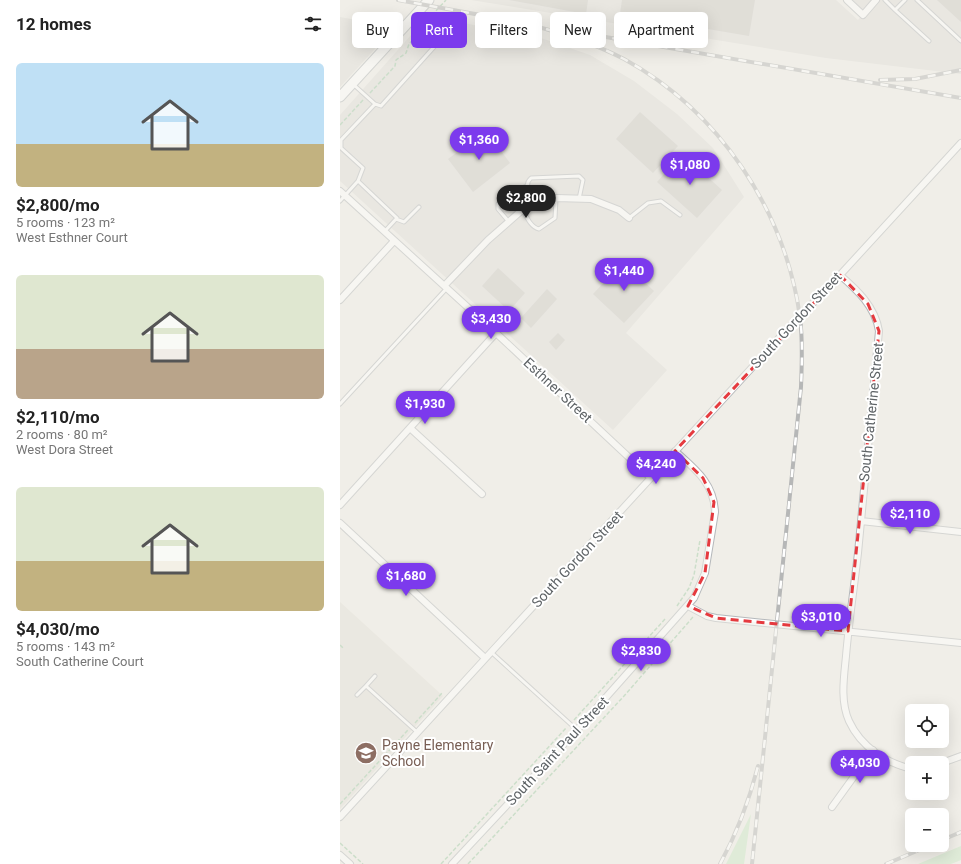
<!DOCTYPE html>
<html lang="en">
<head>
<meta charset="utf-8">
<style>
	body { margin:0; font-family:Roboto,sans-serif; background:#f2f2f2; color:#222; height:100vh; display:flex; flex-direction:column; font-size:15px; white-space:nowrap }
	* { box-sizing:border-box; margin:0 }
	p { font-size:13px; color:#767676 }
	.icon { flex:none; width:22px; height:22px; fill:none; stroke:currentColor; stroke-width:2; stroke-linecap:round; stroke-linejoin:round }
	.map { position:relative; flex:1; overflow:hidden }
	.details { display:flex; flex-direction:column; background:#fff; width:340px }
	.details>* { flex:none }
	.guide { position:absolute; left:12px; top:12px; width:380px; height:36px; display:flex; gap:8px }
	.tools { position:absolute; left:565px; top:704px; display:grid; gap:8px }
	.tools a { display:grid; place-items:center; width:44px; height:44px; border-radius:6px; background:#fff; box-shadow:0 4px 16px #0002; font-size:20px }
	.price { position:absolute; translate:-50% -34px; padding:0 9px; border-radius:14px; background:#7c3aed; color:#fff; font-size:13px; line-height:26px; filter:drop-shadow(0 1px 2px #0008) }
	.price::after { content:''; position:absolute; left:50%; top:24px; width:12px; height:9px; margin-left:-6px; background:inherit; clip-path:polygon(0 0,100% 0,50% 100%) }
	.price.active { background:#222; color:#fff }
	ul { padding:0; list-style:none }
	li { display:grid; align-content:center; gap:8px; height:212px; padding:0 16px }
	li span { display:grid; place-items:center; height:124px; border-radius:6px; color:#555 }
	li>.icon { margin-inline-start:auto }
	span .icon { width:72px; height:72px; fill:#fffc; stroke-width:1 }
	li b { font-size:17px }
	h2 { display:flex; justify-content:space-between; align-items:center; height:48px; padding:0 16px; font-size:17px }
	.chip { padding:0 14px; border-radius:6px; background:#fff; box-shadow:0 4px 16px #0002; font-size:14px; line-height:36px }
	.chip.active { background:#7c3aed; color:#fff }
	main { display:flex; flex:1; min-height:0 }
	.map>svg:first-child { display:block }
</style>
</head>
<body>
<main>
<section class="details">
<h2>12 homes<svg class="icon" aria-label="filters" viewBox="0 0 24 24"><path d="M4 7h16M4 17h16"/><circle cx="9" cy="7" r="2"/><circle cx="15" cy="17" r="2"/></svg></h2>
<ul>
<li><span style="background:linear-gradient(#bfe0f5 65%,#c2b280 0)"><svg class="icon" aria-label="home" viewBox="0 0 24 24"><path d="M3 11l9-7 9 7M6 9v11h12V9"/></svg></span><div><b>$2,800/mo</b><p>5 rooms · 123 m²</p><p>West Esthner Court</p></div></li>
<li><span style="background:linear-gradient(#dfe7d0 60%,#b9a48a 0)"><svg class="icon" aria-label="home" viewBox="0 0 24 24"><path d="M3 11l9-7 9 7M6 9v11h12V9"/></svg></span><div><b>$2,110/mo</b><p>2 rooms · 80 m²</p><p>West Dora Street</p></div></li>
<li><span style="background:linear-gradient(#dfe7d0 60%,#c2b280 0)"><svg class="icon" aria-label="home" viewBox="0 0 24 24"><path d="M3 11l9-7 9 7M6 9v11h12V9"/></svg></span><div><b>$4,030/mo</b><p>5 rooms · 143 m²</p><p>South Catherine Court</p></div></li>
</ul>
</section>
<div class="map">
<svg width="621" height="864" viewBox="0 0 621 864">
	<rect width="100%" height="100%" fill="#f0eee8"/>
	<!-- industrial -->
	<path fill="#dfddda" d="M131 0H496L518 20 522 15 506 0H621V74L486 58Z
		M88 16 201 38 250 55 294 81 337 114 373 148 404 197 286 333 327 370 273 430 0 181V115Z
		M0 17 55 27 0 87Z"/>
	<!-- education -->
	<path fill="#e3dfd9" d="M0 602 103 696 0 809Z"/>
	<!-- green -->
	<path fill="#c9e7c5" d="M411 814 404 864H386Z
		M621 846V860L611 864H578Z"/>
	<!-- building -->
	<path fill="#ccc9c4" d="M169 0H248L246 14Z
		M282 0H415L409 36 280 14Z
		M597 0H621V22Z
		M300 112 338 146 313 173 276 139Z
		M146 131 170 163 133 192 108 159Z
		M342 154 382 190 357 218 317 182Z
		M283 262 314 291 284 323 253 294Z
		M158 268 185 293 169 311 142 286Z
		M207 289 217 299 191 328 181 318Z
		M218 333 225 340 216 350 209 342Z"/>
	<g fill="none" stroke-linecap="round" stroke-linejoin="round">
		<!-- lane casing -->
		<g stroke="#b5b8bb" stroke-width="5">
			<path id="lane" d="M545 0 555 10 565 0
				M577 0 621 41
				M555 10 589 41
				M14 85 35 104 41 106 103 37
				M18 181 23 168 1 148V140L35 104
				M0 201 18 181 57 218 45 231
				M198 205C192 196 182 186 191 178L239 176 243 180 239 199
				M183 210C187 218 191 227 199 229L215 218 216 198
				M289 218 308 203 321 201 340 215
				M56 219 64 222 79 207
				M169 222 158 209V204L186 186
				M0 404 107 288
				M151 652 237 730
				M26 686 35 676
				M17 695 26 686 77 732"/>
		</g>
		<!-- street casing -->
		<g stroke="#b5b8bb" stroke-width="8">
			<path id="street" d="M507 0 523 15 536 0
				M0 191 156 333 311 478
				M500 275C517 290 535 306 539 331 532 405 525 479 518 553 514 588 509 621 506 656 504 677 500 701 509 721 521 747 546 763 572 769
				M105 285 148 240 181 211 216 198 251 199 279 210 289 218
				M0 300 54 241
				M70 428 142 494
				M0 505 156 333
				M521 521 621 532
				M0 523 145 658
				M348 606 367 616 376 618 621 643
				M602 763 621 756
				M492 807 533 750
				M0 817 440 337 500 275 621 143
				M0 855 10 864
				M112 864 237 730 354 598 365 573 375 512C374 483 355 469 335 451"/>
		</g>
		<!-- secondary casing -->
		<g stroke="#b4b8bb" stroke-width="11">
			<path id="secondary" d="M0 97 89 0"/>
		</g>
		<!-- path -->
		<path stroke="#a0caa7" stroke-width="1.5" stroke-dasharray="4 2" stroke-linecap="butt" d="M30 93 55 66 56 60 66 53 69 44 89 23 92 15 106 0
			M0 125 23 100
			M337 606 349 588 354 575 360 540
			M0 645 4 649
			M234 720 325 619
			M75 723 102 693
			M0 804 68 730
			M0 843 23 864
			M101 864 227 727
			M128 864 284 696 353 617"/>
		<!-- lane -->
		<use href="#lane" stroke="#fff" stroke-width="3"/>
		<!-- street -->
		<use href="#street" stroke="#fff" stroke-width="6"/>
		<!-- secondary -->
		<use href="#secondary" stroke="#fff" stroke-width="9"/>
		<!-- rail casing -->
		<g stroke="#b6b7b7" stroke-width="4">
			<path id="rail" d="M58 0 179 22
				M175 21C213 30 249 41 284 59 379 111 445 210 460 317 463 340 462 363 461 387L412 864
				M225 30 621 98
				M540 80 575 79 621 70
				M602 840 621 832
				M380 864C397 833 409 801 418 766
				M546 864 591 845"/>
		</g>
		<!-- rail -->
		<use href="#rail" stroke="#fff" stroke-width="2.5" stroke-dasharray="8" stroke-linecap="butt"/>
	</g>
	<!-- marked area -->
	<path d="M0 0H621V864H0ZM500 275 528 304 539 331 508 631 376 618 348 606 365 573 374 502 363 478 335 451Z" fill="#f0eee8" fill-opacity=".55" fill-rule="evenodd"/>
	<path fill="none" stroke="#e53a3f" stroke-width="3" stroke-dasharray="8 5" stroke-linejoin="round" d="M500 275 528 304 539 331 508 631 376 618 348 606 365 573 374 502 363 478 335 451Z"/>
	<!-- icons -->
	<defs>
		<g id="school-disc" transform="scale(1.15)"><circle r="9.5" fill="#8d6e63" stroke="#fff"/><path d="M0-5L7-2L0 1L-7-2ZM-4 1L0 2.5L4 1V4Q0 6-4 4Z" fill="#fff"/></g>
	</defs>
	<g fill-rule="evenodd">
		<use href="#school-disc" x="26" y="753"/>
	</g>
	<g text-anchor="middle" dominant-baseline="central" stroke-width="4" stroke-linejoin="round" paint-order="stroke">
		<!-- street labels -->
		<g font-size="14" fill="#5f6467" stroke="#fff">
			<text transform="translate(456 320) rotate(-47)">South Gordon Street</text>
			<text transform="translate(218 390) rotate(43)">Esthner Street</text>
			<text transform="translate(531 412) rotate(-84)">South Catherine Street</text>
			<text transform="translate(237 559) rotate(-47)">South Gordon Street</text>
			<text transform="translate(217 751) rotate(-47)">South Saint Paul Street</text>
		</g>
		<!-- education labels -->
		<g font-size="14" fill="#785e54" stroke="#fff" text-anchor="start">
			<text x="42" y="745">Payne Elementary<tspan x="42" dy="16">School</tspan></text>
		</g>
	</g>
</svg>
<div class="tools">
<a><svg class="icon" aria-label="locate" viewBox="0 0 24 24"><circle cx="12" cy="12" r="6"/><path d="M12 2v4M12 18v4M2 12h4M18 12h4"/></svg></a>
<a>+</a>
<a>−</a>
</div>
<b class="price" style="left:139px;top:161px">$1,360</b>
<b class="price" style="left:350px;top:186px">$1,080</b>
<b class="price active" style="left:186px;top:219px">$2,800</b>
<b class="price" style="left:284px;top:292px">$1,440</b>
<b class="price" style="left:151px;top:340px">$3,430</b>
<b class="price" style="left:85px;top:425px">$1,930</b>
<b class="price" style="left:316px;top:485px">$4,240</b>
<b class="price" style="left:570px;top:535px">$2,110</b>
<b class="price" style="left:66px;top:597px">$1,680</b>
<b class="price" style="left:481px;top:638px">$3,010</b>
<b class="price" style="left:301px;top:672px">$2,830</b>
<b class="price" style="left:520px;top:784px">$4,030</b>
<div class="guide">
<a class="chip">Buy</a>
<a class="chip active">Rent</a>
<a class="chip">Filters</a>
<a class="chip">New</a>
<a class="chip">Apartment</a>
</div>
</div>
</main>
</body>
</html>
